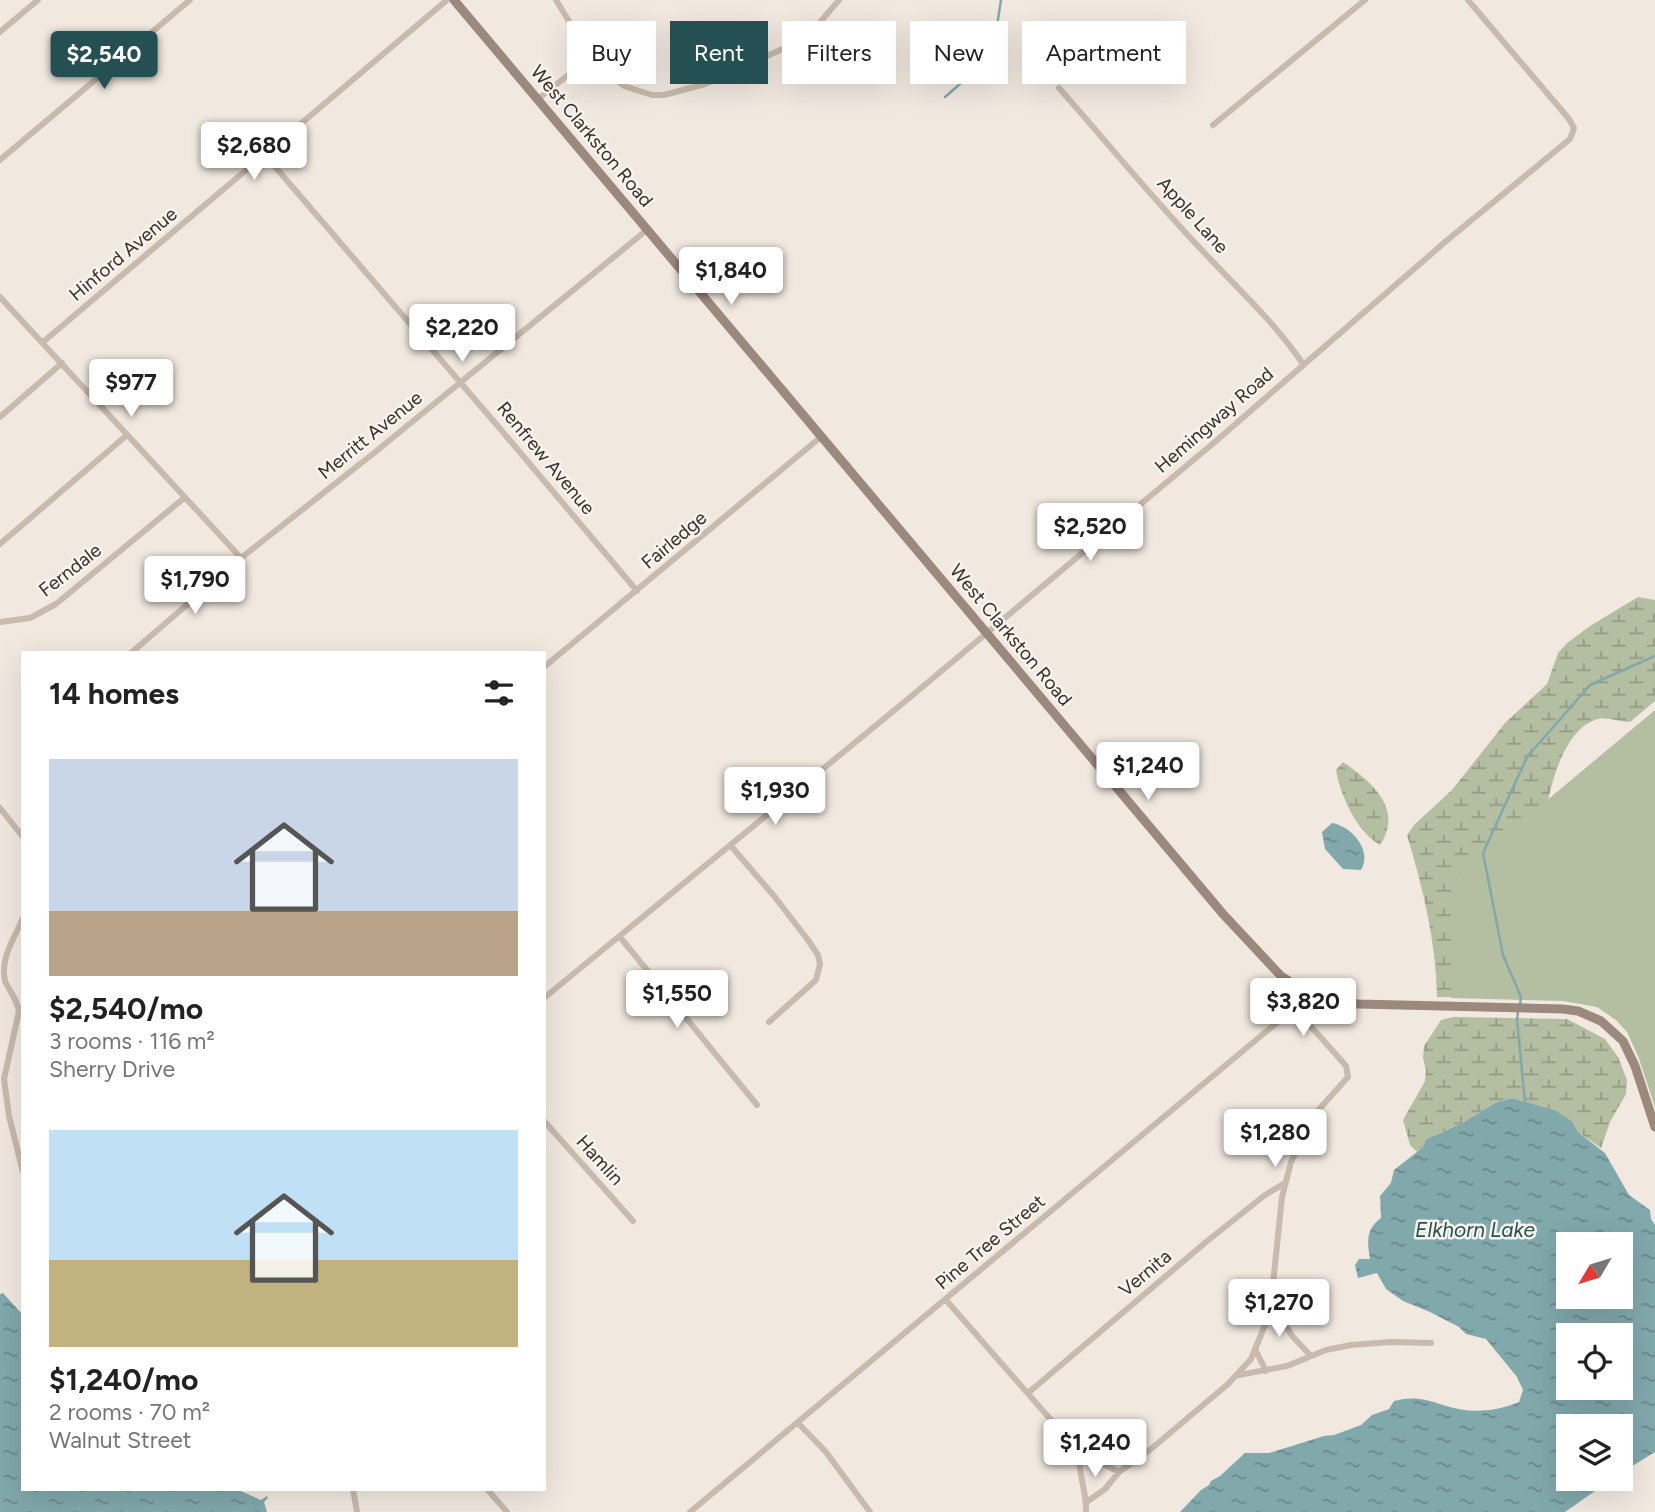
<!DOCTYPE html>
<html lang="en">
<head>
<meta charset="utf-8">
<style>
	body { margin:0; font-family:Figtree,sans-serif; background:#f6f6f6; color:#222; height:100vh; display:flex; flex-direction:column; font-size:26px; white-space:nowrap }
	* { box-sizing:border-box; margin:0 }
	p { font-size:23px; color:#767676 }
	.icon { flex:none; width:38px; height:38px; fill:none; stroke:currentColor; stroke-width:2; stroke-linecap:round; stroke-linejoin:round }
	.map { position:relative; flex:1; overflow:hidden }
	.panel { position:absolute; left:21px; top:651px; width:525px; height:840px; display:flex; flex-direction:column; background:#fff; border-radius:0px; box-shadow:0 7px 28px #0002 }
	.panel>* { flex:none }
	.top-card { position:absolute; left:567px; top:21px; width:665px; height:63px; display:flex; gap:14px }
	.needle { width:46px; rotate:232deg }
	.tools { position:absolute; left:1556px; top:1232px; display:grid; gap:14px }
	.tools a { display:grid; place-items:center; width:77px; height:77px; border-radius:0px; background:#fff; box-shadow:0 7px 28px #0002; font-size:35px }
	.price { position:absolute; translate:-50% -60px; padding:0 16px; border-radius:7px; background:#fff; color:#222; font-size:23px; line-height:46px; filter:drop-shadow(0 2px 4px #0008) }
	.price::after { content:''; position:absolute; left:50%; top:42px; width:21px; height:16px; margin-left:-10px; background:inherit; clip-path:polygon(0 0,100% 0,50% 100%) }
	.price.on { background:#245054; color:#fff }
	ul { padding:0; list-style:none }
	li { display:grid; align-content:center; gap:14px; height:371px; padding:0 28px }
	li span { display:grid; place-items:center; height:217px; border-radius:0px; color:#555 }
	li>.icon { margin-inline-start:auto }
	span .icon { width:126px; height:126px; fill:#fffc; stroke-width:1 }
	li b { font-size:30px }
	h2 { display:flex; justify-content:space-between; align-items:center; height:84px; padding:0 28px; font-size:30px }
	.chip { padding:0 24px; border-radius:0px; background:#fff; box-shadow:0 7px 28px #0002; font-size:24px; line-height:63px }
	.chip.on { background:#245054; color:#fff }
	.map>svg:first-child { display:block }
</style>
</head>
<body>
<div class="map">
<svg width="1655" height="1512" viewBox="0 0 1655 1512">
	<defs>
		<pattern id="wetland-marsh" width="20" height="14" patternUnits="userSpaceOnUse" patternTransform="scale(1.75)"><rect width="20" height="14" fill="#b4bea1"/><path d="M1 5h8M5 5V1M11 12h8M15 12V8" fill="none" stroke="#939b83"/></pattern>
		<pattern id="water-ripples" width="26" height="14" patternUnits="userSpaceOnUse" patternTransform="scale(1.75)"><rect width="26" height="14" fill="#81a8ab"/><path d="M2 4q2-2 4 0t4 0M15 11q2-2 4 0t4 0" fill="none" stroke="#6a898b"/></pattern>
	</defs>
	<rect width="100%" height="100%" fill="#f1e9e0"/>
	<!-- wetland -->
	<path fill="url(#wetland-marsh)" d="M1638 597 1655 600V701L1630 722C1621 722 1607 717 1598 719 1564 728 1550 786 1545 816L1598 1005 1581 999 1437 997C1436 942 1423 888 1407 835L1414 825 1452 790 1505 723 1547 684 1558 653 1567 643 1590 626Z
		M1343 762C1372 782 1404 809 1380 845 1357 832 1340 795 1336 770Z
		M1453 1017 1567 1019 1605 1039 1618 1057 1627 1080 1626 1094 1610 1122 1601 1148 1578 1132 1572 1121 1561 1114 1512 1098 1495 1103 1464 1122 1435 1135 1417 1152 1410 1145 1403 1120 1425 1081 1426 1070 1423 1058 1424 1046 1441 1020Z"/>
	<!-- park -->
	<path fill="#b4bea1" d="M1655 710V1107L1638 1056 1627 1032 1616 1020 1597 1007 1563 1001 1451 998 1454 878Z"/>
	<!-- water -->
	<path fill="url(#water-ripples)" fill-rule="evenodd" d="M1332 823C1351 826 1373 850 1361 870L1343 869 1325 849 1322 832Z
		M1512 1098 1556 1111 1572 1121 1578 1132 1605 1153 1629 1195 1650 1210 1651 1219 1655 1225V1452L1621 1473 1620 1426H1568V1479H1612L1565 1512H1180L1201 1490 1209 1485 1211 1481 1220 1476 1245 1453H1269L1324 1436 1334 1435 1361 1425 1372 1415 1389 1409 1394 1401C1413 1396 1425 1399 1443 1405 1469 1414 1495 1412 1519 1402L1523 1390 1517 1377 1486 1339 1466 1334 1459 1327 1430 1312 1403 1301 1386 1289 1377 1273 1358 1278 1355 1265 1359 1259H1370C1367 1241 1366 1229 1381 1218L1380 1196 1391 1183 1394 1170 1422 1148 1427 1139 1464 1122 1495 1103ZM1620 1244V1297H1568V1244ZM1568 1335H1620V1388H1568Z
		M3 1293 23 1315V1489H236L261 1500 267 1496 268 1498 264 1502 267 1512H0V1294Z"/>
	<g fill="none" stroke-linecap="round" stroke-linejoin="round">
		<!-- stream -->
		<path stroke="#81a8ab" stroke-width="2.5" d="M945 97 968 77 995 38 1001 0
			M1520 1005 1521 997 1503 955 1483 853 1527 757 1590 685 1655 656
			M1518 1012 1517 1020 1525 1102"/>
		<!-- minor -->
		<path stroke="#c8baac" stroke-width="6" d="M556 0 591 57 602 69 624 86 652 95H664L705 84 798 42 815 28 839 0
			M0 32 38 0
			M1059 88C1105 140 1149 194 1197 245 1233 284 1273 320 1303 364
			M538 99 591 57
			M1213 125 1365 0
			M265 155 496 424 637 591
			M0 160 190 0
			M0 297 241 558
			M43 342 447 0
			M0 417 62 363
			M0 544 127 435
			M0 622 30 618 56 604 184 498
			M131 653 241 558 374 453 648 229
			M544 667 822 436
			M0 808 23 837
			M731 846 774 896 808 940 818 955 820 964 816 980 769 1022
			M23 918C14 939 0 958 5 981 10 992 17 999 19 1011L4 1079 9 1116 23 1172
			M620 937 757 1105
			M544 998 908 699 1216 441 1445 242 1570 139 1574 128 1569 119 1468 0
			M544 1121 633 1221
			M946 1300 1079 1452C1078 1474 1087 1492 1086 1512
			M1271 1303 1293 1337 1311 1356
			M1255 1349 1266 1371
			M1239 1375 1287 1366 1326 1350 1351 1345 1391 1342 1431 1343
			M1028 1393 1206 1242 1265 1195 1285 1183
			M798 1423 826 1452 870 1512
			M1079 1452 1119 1472 1151 1449 1228 1384 1251 1359 1268 1318 1271 1303 1282 1197 1291 1162 1314 1115 1348 1077 1346 1066 1340 1059 1298 1012 1290 1008
			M353 1489 357 1512
			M487 1489 507 1512
			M1088 1501 1105 1489 1119 1472
			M690 1512 1280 1020 1290 1008 1298 987"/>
		<!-- secondary -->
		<path stroke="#9b897e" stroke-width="9" d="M454 0 1223 914 1281 976 1308 993 1330 1000 1358 1004 1563 1009 1578 1011 1601 1021 1623 1041 1635 1066 1655 1127"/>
	</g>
	<g text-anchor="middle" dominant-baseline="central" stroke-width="5" stroke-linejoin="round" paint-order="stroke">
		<!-- street labels -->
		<g font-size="19" fill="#372f2b" stroke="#f8f3ec">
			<text transform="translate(592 136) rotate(50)">West Clarkston Road</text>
			<text transform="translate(1193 215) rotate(48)">Apple Lane</text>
			<text transform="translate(123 254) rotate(-40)">Hinford Avenue</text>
			<text transform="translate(1214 420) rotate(-41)">Hemingway Road</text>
			<text transform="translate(370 435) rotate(-39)">Merritt Avenue</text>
			<text transform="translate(546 458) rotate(50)">Renfrew Avenue</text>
			<text transform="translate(674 540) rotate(-40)">Fairledge</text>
			<text transform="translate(70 570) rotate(-38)">Ferndale</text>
			<text transform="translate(1011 635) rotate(50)">West Clarkston Road</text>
			<text transform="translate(600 1160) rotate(48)">Hamlin</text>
			<text transform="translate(990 1242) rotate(-40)">Pine Tree Street</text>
			<text transform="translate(1145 1273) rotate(-40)">Vernita</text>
		</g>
		<!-- water labels -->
		<g font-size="21" font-style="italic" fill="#245054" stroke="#f8f3ec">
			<text x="1475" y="1229">Elkhorn Lake</text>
		</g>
	</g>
</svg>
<div class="tools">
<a><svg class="needle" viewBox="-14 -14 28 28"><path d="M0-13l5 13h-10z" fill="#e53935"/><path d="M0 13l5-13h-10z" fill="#767676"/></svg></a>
<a><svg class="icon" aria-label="locate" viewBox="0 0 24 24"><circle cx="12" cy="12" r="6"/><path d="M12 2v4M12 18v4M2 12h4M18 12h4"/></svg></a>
<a><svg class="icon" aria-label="layers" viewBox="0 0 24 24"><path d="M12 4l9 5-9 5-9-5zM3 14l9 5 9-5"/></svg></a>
</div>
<b class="price on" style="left:104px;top:91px">$2,540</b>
<b class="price" style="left:254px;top:182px">$2,680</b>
<b class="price" style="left:731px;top:307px">$1,840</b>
<b class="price" style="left:462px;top:364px">$2,220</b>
<b class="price" style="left:131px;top:419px">$977</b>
<b class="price" style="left:1090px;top:563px">$2,520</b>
<b class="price" style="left:195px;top:616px">$1,790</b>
<b class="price" style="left:1148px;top:802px">$1,240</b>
<b class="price" style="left:775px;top:827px">$1,930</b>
<b class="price" style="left:677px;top:1030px">$1,550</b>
<b class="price" style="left:1303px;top:1038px">$3,820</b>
<b class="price" style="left:1275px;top:1169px">$1,280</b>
<b class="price" style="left:1279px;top:1339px">$1,270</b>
<b class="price" style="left:1095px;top:1479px">$1,240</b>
<div class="top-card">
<a class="chip">Buy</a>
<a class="chip on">Rent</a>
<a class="chip">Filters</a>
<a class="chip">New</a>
<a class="chip">Apartment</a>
</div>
<section class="panel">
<h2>14 homes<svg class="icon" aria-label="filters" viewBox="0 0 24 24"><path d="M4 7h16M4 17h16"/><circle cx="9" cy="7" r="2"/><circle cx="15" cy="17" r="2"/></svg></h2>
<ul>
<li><span style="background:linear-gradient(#c9d6e8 70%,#b9a48a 0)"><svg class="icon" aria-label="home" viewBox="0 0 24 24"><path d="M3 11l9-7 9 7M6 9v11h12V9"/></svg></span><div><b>$2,540/mo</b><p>3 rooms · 116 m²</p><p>Sherry Drive</p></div></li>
<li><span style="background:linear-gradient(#bfe0f5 60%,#c2b280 0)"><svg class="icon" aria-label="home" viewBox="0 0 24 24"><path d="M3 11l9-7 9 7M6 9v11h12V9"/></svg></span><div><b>$1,240/mo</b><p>2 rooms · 70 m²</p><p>Walnut Street</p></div></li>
</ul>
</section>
</div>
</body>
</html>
